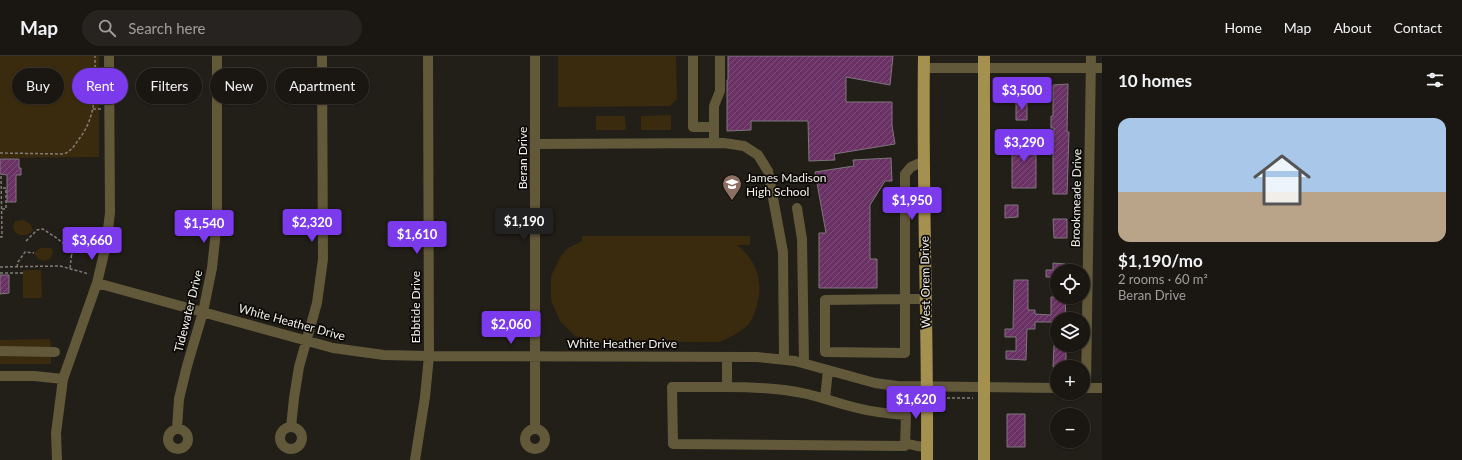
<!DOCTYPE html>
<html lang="en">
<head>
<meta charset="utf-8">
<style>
	body { margin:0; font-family:Lato,sans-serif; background:#272320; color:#f1f3f6; height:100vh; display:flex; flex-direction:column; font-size:15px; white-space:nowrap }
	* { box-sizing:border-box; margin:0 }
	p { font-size:13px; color:#9f9f9f }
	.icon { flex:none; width:22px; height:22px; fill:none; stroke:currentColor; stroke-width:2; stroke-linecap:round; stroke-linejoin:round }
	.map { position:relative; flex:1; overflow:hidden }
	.details { display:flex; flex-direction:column; background:#1a1612; width:360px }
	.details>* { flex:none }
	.hud { position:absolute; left:12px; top:12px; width:380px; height:36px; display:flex; gap:8px }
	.controls { position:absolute; left:1050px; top:208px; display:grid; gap:8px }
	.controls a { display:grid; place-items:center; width:40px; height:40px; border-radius:50%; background:#1a1612; box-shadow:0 1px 3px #0004,0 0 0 1px #383532; font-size:20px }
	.price { position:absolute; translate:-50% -34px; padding:0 9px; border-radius:4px; background:#7c3aed; color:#fff; font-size:13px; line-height:26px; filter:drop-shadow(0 1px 2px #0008) }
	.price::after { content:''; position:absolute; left:50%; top:24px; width:12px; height:9px; margin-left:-6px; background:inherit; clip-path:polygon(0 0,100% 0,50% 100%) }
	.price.current { background:#222; color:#fff }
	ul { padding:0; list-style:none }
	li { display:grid; align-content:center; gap:8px; height:212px; padding:0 16px }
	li+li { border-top:1px solid #383532 }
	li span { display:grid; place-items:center; height:124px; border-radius:12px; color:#555 }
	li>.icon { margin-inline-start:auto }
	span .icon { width:72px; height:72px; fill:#fffc; stroke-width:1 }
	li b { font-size:17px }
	h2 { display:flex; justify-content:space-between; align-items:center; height:48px; padding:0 16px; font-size:17px }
	.tag { padding:0 14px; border-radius:18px; background:#1a1612; box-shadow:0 1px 3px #0004,0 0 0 1px #383532; font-size:14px; line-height:36px }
	.tag.current { background:#7c3aed; color:#fff }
	header { display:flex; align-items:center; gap:24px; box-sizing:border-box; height:56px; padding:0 20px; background:#1a1612; border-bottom:1px solid #383532 }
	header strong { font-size:19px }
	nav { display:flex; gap:22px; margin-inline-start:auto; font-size:14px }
	.search { width:280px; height:36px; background:#272320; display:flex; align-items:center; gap:10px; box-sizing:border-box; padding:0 14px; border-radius:22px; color:#9f9f9f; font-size:15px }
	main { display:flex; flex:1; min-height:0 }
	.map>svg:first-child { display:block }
</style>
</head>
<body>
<header>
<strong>Map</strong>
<div class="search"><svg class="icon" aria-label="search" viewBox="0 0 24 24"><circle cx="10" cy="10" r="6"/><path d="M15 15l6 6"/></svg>Search here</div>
<nav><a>Home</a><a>Map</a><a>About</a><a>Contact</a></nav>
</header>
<main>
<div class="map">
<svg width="1102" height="404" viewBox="0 0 1102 404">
	<defs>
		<pattern id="building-hatch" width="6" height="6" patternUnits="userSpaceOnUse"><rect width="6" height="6" fill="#6a3264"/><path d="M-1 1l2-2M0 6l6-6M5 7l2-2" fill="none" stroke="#80507a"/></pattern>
	</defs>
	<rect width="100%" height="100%" fill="#221e18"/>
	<!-- green -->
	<path fill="#3b2b0e" d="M0 0H99V101L0 102Z
		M558 0H676L677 43 670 50 558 51Z
		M671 59V74H641V60Z
		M596 60H625L626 74H596Z
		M23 164C29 167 32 168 33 175 27 180 20 181 15 176L13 171 15 165Z
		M582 180H750V189H737C756 204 764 225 757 249 755 256 753 263 748 269 740 277 729 282 719 286H596L575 280 560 265 551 244V220L561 200 568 192 582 185Z
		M40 192H51L53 194 51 202 45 205 38 203 34 197Z
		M23 214H41L42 242H23Z
		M50 283 51 291H0V284Z
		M0 300H51V308H0Z"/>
	<!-- building -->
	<path fill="url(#building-hatch)" stroke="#7e767c" d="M728 0H893L890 29 846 21V46H892V69L895 88 834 98 835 104 809 105 808 65H751V74L727 75V24H728Z
		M1068 28 1067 76H1069L1067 138H1053V97L1054 72H1051V60H1053V29Z
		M1016 46H1027V64H1016Z
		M1012 82H1036V132H1012Z
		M891 102 892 125H885L870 149V203H877V232H819V177H826L815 116 854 110 853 104Z
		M0 103H19V112H21V119H16V146H7V119L0 118Z
		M1005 149H1018V161L1005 162Z
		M1053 163H1067V182H1054Z
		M1053 207 1065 208V215H1057V221H1046V214H1053Z
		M0 219H9V237L0 238Z
		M1014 224H1028V254H1035V258L1051 259V241H1065L1066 263H1057V266H1035V273H1027L1026 304 1006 303V295H1016V281H1005V273H1013Z
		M1054 289H1066V311H1053Z
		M1007 358H1025V391H1007Z"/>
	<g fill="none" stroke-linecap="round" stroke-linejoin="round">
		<!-- path -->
		<path stroke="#817e79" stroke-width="1.5" stroke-dasharray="3 2" stroke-linecap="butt" d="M93 53H101
			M0 97 64 98C71 95 75 89 79 83 98 59 95 29 95 0
			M2 153H6V132H2
			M0 181H2L1 119
			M26 185 37 174 43 173C54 181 66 186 72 199
			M0 211 60 210 89 218
			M17 211 18 206 25 196 34 197
			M70 212 73 187 75 188
			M0 217H23
			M937 342H973"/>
		<!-- minor -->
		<path stroke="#62583a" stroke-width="10" d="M535 0V373
			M693 0V71H714
			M923 12H1102
			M714 87V50L720 35V0
			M535 88 724 87 744 90 758 99 768 115 783 196 784 303
			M924 105 911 111 905 118V243H925
			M797 152 802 183 804 307
			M97 227 333 292 384 299 429 300 757 301 795 305 875 327 897 330 1057 332
			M905 243V297L825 296V244Z
			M0 295 55 296
			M727 301V331H672L673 388 905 390 906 359C890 358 873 356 857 352 840 348 824 342 807 338 780 332 754 331 727 331
			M0 320H34L63 323
			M1083 332H1102
			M1086 332 1091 0
			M825 343 828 314
			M280 382a11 11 0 1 1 22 0a11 11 0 1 1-22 0Z
			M291 371 294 342 299 311 317 247 323 203 322 0
			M177 372 179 343 187 310 203 256 212 212 217 165V0
			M525 383a10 10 0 1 1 20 0a10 10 0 1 1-20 0Z
			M168 383a10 10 0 1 1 20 0a10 10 0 1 1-20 0Z
			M905 387 917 390 927 391
			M57 404 56 377 63 323 97 227 106 189 110 157 109 0
			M415 404 425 341 429 300 428 0"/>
		<!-- major -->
		<path stroke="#a5914f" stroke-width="12" d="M924 0C922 135 928 269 927 404
			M984 404V0"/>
	</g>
	<!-- icons -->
	<defs>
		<g id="school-pin" transform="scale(1)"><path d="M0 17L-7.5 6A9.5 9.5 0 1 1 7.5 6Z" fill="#8d6e63" stroke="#0a0906"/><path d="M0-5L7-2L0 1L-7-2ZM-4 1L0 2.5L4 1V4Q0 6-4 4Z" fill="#fff"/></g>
	</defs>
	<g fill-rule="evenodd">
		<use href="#school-pin" x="732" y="128"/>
	</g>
	<g text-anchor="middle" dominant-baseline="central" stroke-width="3.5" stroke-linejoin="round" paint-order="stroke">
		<!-- street labels -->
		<g font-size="12" fill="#f4f1ed" stroke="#0a0906">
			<text transform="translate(522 102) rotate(-90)">Beran Drive</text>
			<text transform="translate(1076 142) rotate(-89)">Brookmeade Drive</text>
			<text transform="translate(925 226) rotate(-91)">West Orem Drive</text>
			<text transform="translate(415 251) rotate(-90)">Ebbtide Drive</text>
			<text transform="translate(188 255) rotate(-76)">Tidewater Drive</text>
			<text transform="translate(292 266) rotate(15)">White Heather Drive</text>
			<text x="622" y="287">White Heather Drive</text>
		</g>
		<!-- poi labels -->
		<g font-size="12" fill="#f4f1ed" stroke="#0a0906" text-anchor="start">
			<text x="746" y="121">James Madison<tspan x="746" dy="14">High School</tspan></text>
		</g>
	</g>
</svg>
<div class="controls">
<a><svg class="icon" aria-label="locate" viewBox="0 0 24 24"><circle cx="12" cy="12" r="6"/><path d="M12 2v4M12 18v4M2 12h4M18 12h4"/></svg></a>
<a><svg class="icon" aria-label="layers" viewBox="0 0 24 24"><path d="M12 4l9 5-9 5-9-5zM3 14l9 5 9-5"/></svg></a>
<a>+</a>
<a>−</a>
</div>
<b class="price" style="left:1022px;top:55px">$3,500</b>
<b class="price" style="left:1024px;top:107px">$3,290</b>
<b class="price" style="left:912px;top:165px">$1,950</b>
<b class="price current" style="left:524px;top:186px">$1,190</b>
<b class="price" style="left:312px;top:187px">$2,320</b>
<b class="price" style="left:204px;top:188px">$1,540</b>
<b class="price" style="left:417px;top:199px">$1,610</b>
<b class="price" style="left:92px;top:205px">$3,660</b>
<b class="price" style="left:511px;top:289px">$2,060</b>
<b class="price" style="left:916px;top:364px">$1,620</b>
<div class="hud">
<a class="tag">Buy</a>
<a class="tag current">Rent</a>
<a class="tag">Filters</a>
<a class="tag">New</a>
<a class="tag">Apartment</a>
</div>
</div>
<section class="details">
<h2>10 homes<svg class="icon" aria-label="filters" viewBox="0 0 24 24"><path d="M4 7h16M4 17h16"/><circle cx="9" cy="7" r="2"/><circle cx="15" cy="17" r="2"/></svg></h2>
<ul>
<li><span style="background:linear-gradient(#a9c7e8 60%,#b9a48a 0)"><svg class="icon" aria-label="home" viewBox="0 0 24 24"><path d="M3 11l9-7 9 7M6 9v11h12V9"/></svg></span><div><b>$1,190/mo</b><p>2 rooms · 60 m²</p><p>Beran Drive</p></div></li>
</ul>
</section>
</main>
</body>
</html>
